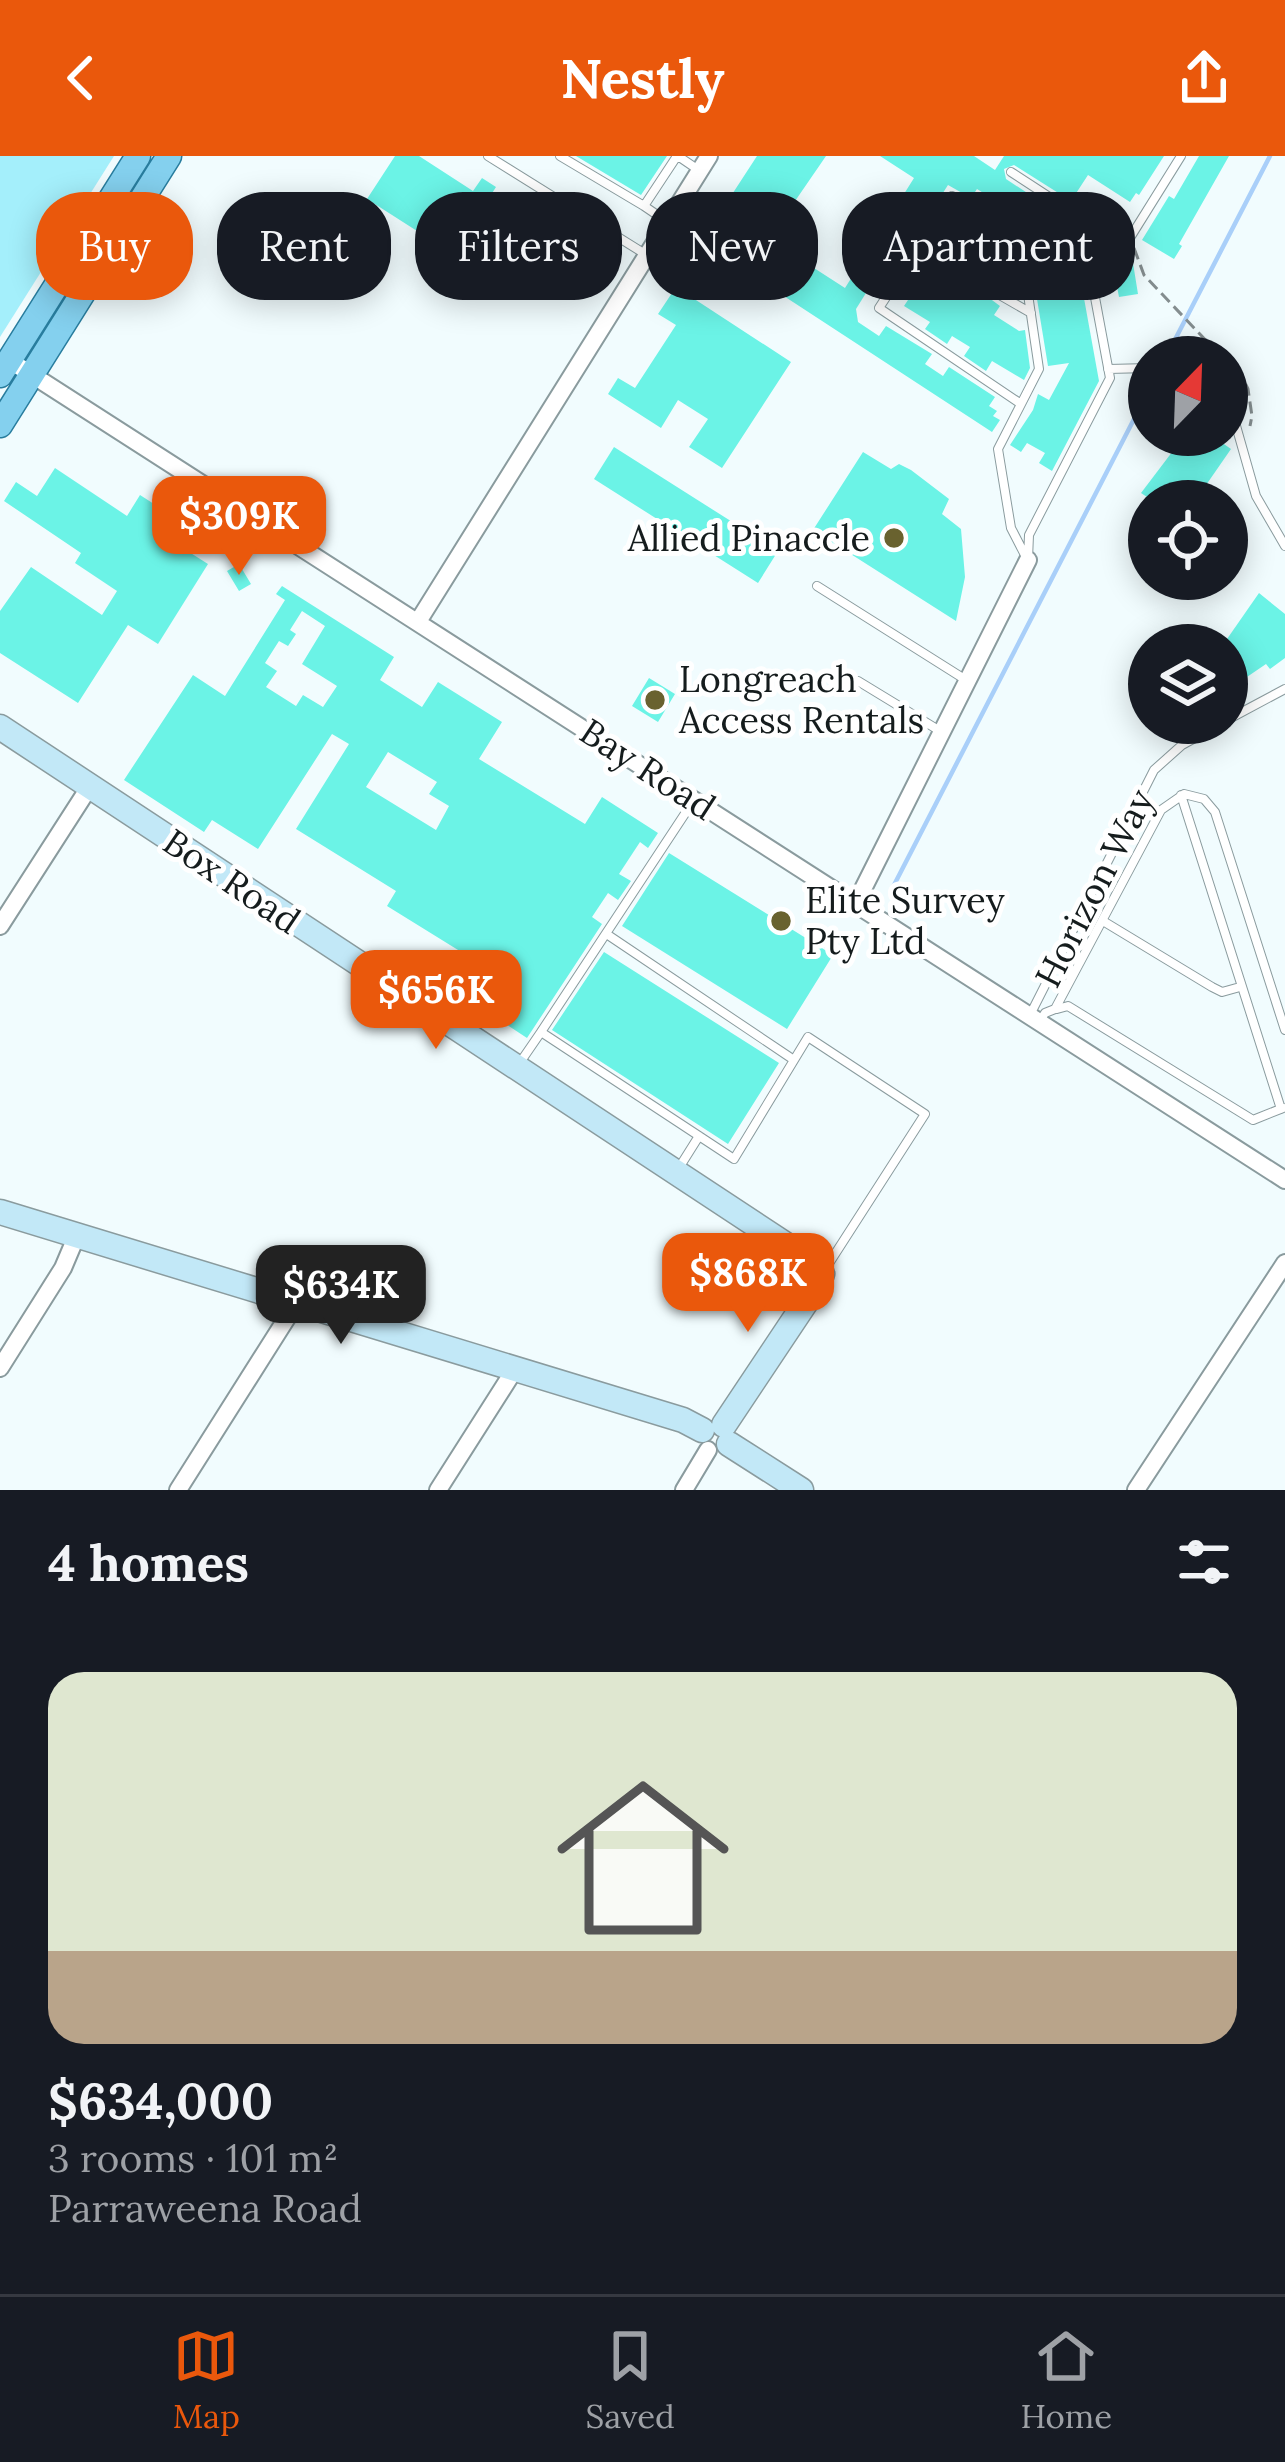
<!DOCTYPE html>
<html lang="en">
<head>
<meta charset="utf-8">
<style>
	body { margin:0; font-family:Lora,serif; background:#242831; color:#f1f3f6; height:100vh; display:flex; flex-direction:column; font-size:45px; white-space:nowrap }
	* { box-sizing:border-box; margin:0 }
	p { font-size:39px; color:#9ea1a6 }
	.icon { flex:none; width:66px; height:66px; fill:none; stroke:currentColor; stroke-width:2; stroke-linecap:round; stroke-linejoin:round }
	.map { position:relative; height:1334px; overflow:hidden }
	.sheet { display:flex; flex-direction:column; background:#171b24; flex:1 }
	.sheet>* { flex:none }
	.banner { position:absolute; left:36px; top:36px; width:1215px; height:108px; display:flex; gap:24px }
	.needle { width:78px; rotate:23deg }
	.controls { position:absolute; left:1128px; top:180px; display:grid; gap:24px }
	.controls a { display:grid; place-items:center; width:120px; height:120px; border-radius:50%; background:#171b24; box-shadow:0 6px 30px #0003; font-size:60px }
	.price { position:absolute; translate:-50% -102px; padding:0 27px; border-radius:24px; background:#ea580c; color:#fff; font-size:39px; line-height:78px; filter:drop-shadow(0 3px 6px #0008) }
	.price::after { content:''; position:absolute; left:50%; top:72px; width:36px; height:27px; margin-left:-18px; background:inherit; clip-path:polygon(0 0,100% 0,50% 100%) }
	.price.on { background:#222; color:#fff }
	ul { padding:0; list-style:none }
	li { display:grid; align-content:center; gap:24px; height:636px; padding:0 48px }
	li+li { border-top:3px solid #363941 }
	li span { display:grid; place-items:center; height:372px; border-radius:36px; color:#555 }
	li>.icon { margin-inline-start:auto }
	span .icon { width:216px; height:216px; fill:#fffc; stroke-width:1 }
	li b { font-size:51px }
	h2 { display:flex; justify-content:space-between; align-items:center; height:144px; padding:0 48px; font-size:51px }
	.chip { padding:0 42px; border-radius:48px; background:#171b24; box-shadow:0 6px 30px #0003; font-size:42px; line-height:108px }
	.chip.on { background:#ea580c; color:#fff }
	header { display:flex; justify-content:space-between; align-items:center; height:156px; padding:0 48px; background:#ea580c; color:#fff; font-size:54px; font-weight:700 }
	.tab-bar { display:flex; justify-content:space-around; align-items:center; height:168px; border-top:3px solid #363941; background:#171b24; font-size:33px; color:#9ea1a6 }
	.tab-bar a { display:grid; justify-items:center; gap:6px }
	.tab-bar .on { color:#ea580c }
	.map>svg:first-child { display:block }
</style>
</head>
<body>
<header><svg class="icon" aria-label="back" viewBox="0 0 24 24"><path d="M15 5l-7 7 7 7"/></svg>Nestly<svg class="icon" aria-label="share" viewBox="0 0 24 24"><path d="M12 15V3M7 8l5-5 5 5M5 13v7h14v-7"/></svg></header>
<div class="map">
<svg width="1285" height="1334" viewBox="0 0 1285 1334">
	<rect width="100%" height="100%" fill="#f1fcfe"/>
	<!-- green -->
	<path fill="#a4effb" d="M0 0H114L0 181Z"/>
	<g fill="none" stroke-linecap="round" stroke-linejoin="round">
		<!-- stream -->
		<path stroke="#a9cff9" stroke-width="4.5" d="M1166 201 1270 0
			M893 731 1149 234"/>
	</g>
	<!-- building -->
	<path fill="#6bf3e6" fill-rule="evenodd" d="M395 0H419L473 35 482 22 496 31 453 98 367 43Z
		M576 0H667L641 39Z
		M757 0H826L769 83 845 132 914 22 880 0H974L995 14 1004 0H1164L1139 39 1136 37 1130 46 1088 19 1071 45 1014 9 1004 13 1006 23 1070 65 1099 225 1052 315 1039 307 1045 297 1027 287 1021 296 1010 289 1033 254 1038 238 1049 244 1069 207 1048 210 1037 143 1048 142 1044 121 1034 123 1030 98 1039 95 1034 69 1014 57 1008 66 990 55 996 45 977 33 971 42 948 29 880 135 871 129 856 153 858 166 879 180 886 170 932 198 925 208 943 220 949 211 995 241 989 250 997 255 993 260 1000 264 992 276 701 86Z
		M1199 0H1229L1179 88 1182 90 1174 103 1142 84 1169 40 1174 43Z
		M959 63 1005 89 996 103 1014 102 1017 120 1008 134 978 118 971 121 969 127 1000 150 994 159 1019 175 1025 174 1030 212 1024 224 992 205 986 215 964 200 970 191 952 180 947 188 925 173 930 166 904 150 912 138 902 132 917 109 927 115 939 95 930 90 945 66 954 71Z
		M1132 101 1138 138 1119 141 1112 105Z
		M676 131 791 206 722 312 689 291 708 263 678 244 661 272 608 238 618 222 635 232 676 169 658 158Z
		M1185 279H1211L1231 293 1195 345H1153L1141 337Z
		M614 291 778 395 758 427 594 323Z
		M863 296 891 313 899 308 911 314 949 343 942 358 961 373 965 421 956 465 813 374Z
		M55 312 127 360 140 339 168 357 156 375 208 408 158 488 128 469 78 547 0 497V455L31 411 102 459 117 435 75 407 81 397 4 345 16 326 37 340Z
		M239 408 251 428 239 435 227 415Z
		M1167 423H1207V425L1172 437Z
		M282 430 394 501 380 524 422 551 438 526 502 566 479 603 585 668 602 641 658 677 648 692 640 686 619 718 631 725 618 744 608 737 592 761 602 768 527 882 472 846 492 815 387 750 396 735 296 673 349 588 332 578 258 693 212 664 204 676 124 624 193 519 225 540 285 444 276 438ZM302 455 325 470 302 508 337 530 323 551 303 539 296 550 266 531 277 515 265 507 279 485 288 490 296 478 290 474ZM388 596 437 626 429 638 449 650 436 674 366 631Z
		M1259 437 1285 458V502L1270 513 1266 508 1244 523 1227 544V483Z
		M649 522 675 538 658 566 632 550Z
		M669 697 833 799 787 873 622 770Z
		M604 796 779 907 728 988 552 874Z"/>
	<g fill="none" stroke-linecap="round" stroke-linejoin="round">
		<!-- lane casing -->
		<g stroke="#8a9b9e" stroke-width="10">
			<path id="lane" d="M488 0 645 98
				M560 0 644 50
				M678 0 700 15
				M1011 16 1080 61 1110 222 1029 379 1028 403
				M666 65 644 50 677 0
				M1087 94 1128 85 1181 0
				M977 126 1031 157
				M1108 213 1149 212
				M1227 238 1256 340 1285 390
				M1021 248 879 152 952 40 1020 84 1039 213 998 293 1011 372 1027 403
				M817 430 966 524
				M858 525 940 575
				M1227 564 1285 533
				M1181 639 1281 953
				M1103 765 1212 831 1222 836 1240 831
				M608 779 794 904
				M1057 853 1068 850 1253 964 1283 952
				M1030 859 1154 614 1182 589 1222 567
				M1040 865 1045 857 1055 853 1161 654 1184 638 1204 643 1215 656 1285 874
				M541 876 692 647
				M519 908 541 876 734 1003 808 881 925 958 826 1112
				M677 1015 699 980"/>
		</g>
		<!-- street casing -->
		<g stroke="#8a9b9e" stroke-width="20">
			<path id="street" d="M9 204 1285 1024
				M419 464 709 0
				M856 747 1028 404
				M0 770 90 630
				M0 1212 63 1112 77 1079
				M178 1334 297 1146
				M438 1334 515 1213
				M684 1334 708 1294
				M1136 1334 1285 1107"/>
		</g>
		<!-- secondary casing -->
		<g stroke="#8a9b9e" stroke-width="27">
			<path id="secondary" d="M0 571 812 1106 822 1118 818 1128 724 1269
				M0 1056 683 1264 702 1274
				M729 1288 801 1334"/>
		</g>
		<!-- primary casing -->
		<g stroke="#287d9e" stroke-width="27">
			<path id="primary" d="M0 219 138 0
				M0 269 169 0"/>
		</g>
		<!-- path -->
		<path stroke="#848d8f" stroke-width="3" stroke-dasharray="12 6" stroke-linecap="butt" d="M1134 92 1144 119 1214 193 1235 206 1248 233 1252 260 1250 270"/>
		<!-- lane -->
		<use href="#lane" stroke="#fff" stroke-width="8"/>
		<!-- street -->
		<use href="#street" stroke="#fff" stroke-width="16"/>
		<!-- secondary -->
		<use href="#secondary" stroke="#c2e8f7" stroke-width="24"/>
		<!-- primary -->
		<use href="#primary" stroke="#84d0ee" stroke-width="24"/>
	</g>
	<!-- markers -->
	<g fill="#69622f" stroke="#fff" stroke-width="4.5">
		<circle cx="894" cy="382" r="12"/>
		<circle cx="655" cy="544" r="12"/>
		<circle cx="781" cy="765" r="12"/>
	</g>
	<g text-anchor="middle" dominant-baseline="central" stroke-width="10" stroke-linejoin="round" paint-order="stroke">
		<!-- poi labels -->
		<g font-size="36" fill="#151c1d" stroke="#fff" text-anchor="start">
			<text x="870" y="382" text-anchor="end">Allied Pinaccle</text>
			<text x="679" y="523">Longreach<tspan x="679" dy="41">Access Rentals</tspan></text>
			<text x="805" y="744">Elite Survey<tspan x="805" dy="41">Pty Ltd</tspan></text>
		</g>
		<!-- street labels -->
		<g font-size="36" fill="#151c1d" stroke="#fff">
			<text transform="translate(648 613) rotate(33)">Bay Road</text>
			<text transform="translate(232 725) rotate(34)">Box Road</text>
			<text transform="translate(1094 732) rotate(-63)">Horizon Way</text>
		</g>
	</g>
</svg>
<div class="controls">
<a><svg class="needle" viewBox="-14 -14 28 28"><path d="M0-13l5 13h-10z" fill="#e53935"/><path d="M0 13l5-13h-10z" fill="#9ea1a6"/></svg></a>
<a><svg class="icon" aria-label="locate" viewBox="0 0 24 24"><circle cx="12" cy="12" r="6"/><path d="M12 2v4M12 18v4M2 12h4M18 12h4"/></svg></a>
<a><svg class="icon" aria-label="layers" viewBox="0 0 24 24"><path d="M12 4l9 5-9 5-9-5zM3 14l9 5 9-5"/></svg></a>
</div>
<b class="price" style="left:239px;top:422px">$309K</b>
<b class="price" style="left:436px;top:896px">$656K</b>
<b class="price" style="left:748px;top:1179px">$868K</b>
<b class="price on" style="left:341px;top:1191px">$634K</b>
<div class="banner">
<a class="chip on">Buy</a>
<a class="chip">Rent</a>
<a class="chip">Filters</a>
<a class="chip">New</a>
<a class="chip">Apartment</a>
</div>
</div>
<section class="sheet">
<h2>4 homes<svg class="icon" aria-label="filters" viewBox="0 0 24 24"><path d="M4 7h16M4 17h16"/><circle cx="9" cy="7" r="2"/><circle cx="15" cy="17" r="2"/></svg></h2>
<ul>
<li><span style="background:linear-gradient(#dfe7d0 75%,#b9a48a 0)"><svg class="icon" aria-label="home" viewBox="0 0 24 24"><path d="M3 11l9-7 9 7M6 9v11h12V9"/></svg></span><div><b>$634,000</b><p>3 rooms · 101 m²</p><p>Parraweena Road</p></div></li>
</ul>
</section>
<nav class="tab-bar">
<a class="on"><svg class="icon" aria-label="map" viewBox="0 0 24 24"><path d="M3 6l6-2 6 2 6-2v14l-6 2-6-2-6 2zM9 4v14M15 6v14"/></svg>Map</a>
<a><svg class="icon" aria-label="saved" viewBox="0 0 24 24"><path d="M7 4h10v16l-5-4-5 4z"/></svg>Saved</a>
<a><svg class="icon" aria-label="home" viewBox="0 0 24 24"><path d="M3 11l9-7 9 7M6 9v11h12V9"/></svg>Home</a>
</nav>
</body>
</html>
